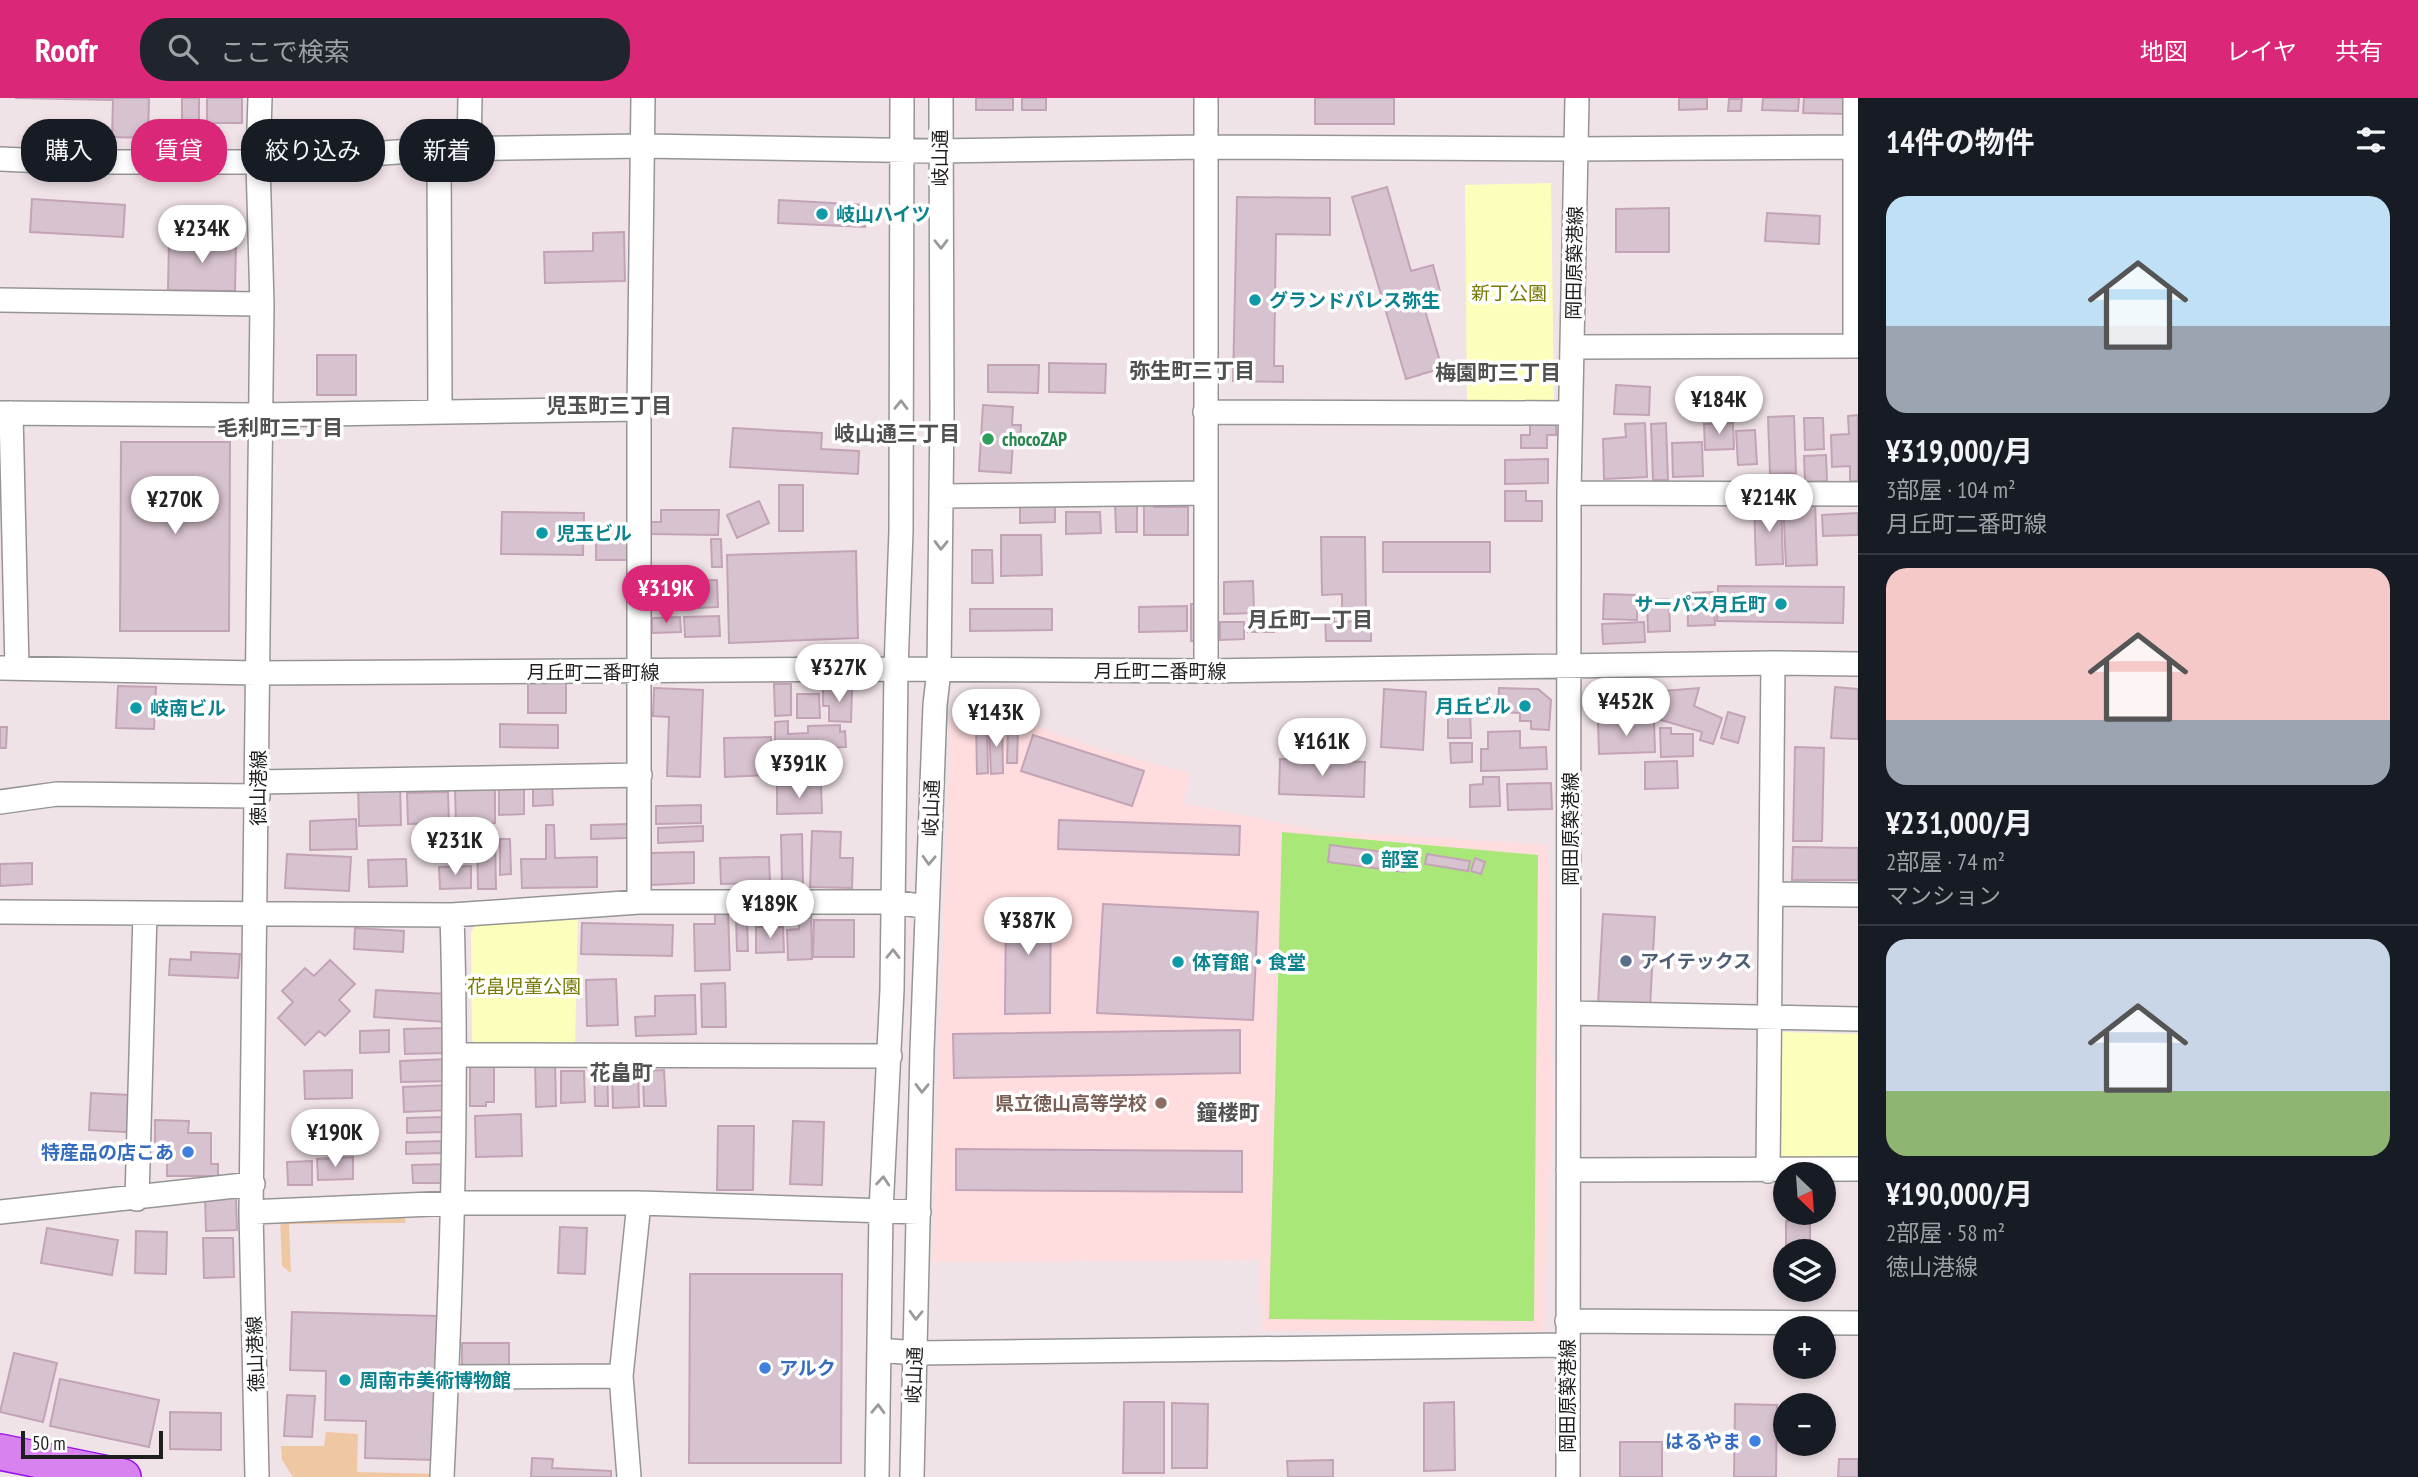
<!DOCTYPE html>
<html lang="ja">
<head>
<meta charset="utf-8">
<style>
	body { margin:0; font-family:"PT Sans Narrow","Noto Sans JP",sans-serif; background:#20242c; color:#f1f3f6; height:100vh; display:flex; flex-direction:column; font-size:26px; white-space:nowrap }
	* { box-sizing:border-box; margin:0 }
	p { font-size:23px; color:#9ea1a6 }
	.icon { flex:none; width:38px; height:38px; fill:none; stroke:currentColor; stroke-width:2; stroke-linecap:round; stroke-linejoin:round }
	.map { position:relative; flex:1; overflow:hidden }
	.details { display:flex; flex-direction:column; background:#171b24; width:560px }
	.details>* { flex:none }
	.top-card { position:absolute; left:21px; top:21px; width:665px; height:63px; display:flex; gap:14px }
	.needle { width:46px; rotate:155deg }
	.controls { position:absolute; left:1773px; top:1064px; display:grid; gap:14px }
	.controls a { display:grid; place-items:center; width:63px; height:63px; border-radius:50%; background:#171b24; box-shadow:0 4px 10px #0003; font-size:35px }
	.scale { position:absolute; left:21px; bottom:18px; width:142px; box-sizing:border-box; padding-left:7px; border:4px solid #1e1e1e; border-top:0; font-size:19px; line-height:24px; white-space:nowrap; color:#1e1e1e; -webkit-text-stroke:5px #fff; paint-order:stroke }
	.price { position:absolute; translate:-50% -60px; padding:0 16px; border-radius:24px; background:#fff; color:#222; font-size:23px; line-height:46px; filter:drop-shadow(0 2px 4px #0008) }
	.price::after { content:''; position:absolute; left:50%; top:42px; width:21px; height:16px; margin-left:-10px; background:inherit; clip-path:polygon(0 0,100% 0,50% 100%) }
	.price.on { background:#db2777; color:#fff }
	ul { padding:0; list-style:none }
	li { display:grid; align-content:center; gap:14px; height:371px; padding:0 28px }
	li+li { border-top:2px solid #363941 }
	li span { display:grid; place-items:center; height:217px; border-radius:21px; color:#555 }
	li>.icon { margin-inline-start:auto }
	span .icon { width:126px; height:126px; fill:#fffc; stroke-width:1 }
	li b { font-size:30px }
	h2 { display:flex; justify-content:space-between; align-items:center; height:84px; padding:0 28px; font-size:30px }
	.tag { padding:0 24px; border-radius:28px; background:#171b24; box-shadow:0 4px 10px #0003; font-size:24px; line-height:63px }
	.tag.on { background:#db2777; color:#fff }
	header { display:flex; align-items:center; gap:42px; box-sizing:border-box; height:98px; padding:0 35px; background:#db2777; color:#fff }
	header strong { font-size:33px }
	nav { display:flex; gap:38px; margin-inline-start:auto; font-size:24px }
	.search { width:490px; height:63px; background:#20242c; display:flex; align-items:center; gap:18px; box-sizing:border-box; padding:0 24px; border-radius:28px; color:#9ea1a6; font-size:26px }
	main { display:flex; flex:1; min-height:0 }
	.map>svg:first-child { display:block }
</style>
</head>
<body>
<header>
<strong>Roofr</strong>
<div class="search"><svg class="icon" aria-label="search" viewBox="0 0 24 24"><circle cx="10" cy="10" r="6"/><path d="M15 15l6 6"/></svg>ここで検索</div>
<nav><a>地図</a><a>レイヤ</a><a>共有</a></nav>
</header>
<main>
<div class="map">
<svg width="1858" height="1379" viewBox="0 0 1858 1379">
	<rect width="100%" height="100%" fill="#f0e3e8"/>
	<!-- education -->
	<path fill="#ffdcde" d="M951 613 1026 625 1103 652 1190 675 1183 705 1321 733 1548 747 1553 1004 1544 1233H1262L1259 1162 932 1164Z"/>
	<!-- grass -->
	<path fill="#efc7a3" d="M280 1117H403L406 1125 289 1126 291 1175 282 1168Z
		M326 1334 358 1336 357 1374 443 1376 442 1379H293L282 1362 281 1348H324Z"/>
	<!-- park -->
	<path fill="#fcffbb" d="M1551 85 1554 302 1467 303 1465 87Z
		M578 818 575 948 475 946 472 942 471 834 478 823Z
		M1781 934 1858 936V1060L1778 1062Z"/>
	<!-- pitch -->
	<path fill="#a8e778" d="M1282 734 1538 757 1534 1223 1269 1221Z"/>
	<!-- building -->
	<path fill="#d7c2cf" stroke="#c3a3b6" stroke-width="2" d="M15 0H149L148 40 112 39 113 2Z
		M182 0H199V24L182 23Z
		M207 0H242V25H207Z
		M976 0H1013V12H976Z
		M1022 0H1046V12H1022Z
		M1315 0H1394V26H1315Z
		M1679 0H1707V11L1679 12Z
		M1763 0H1799L1798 13 1762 12Z
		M1804 0H1847V16L1803 15Z
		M1729 1H1742L1741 13H1728Z
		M1387 89 1411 173 1433 167 1440 193 1421 199 1442 270 1406 281 1352 99Z
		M1237 99 1330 100V137L1276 136 1274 268H1283V284L1233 283Z
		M32 101 125 107 123 139 30 134Z
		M779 102 866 107 865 129 778 125Z
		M1669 110V154H1616V111Z
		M1767 115 1820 118 1819 146 1765 143Z
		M624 134 625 183 545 185 544 154 593 153V135Z
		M169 141 236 143 235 193 168 192Z
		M317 257H356V297H317Z
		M1049 265 1106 266 1105 295 1049 294Z
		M988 267H1039L1038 295 988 294Z
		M1616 287 1650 289 1649 317 1614 316Z
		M983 307 1013 309 1012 327H1021L1020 345 1013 344 1011 375 979 373Z
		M1858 317V383H1850V368L1832 369 1831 337 1849 336 1848 318Z
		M1530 318H1556V337H1547V350H1521V337H1530Z
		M1794 318 1796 375 1770 376 1768 319Z
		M1804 320H1823L1824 351 1805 352Z
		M1645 325 1647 379 1604 381 1603 341 1626 339 1625 326Z
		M1666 325 1668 382H1653L1651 326Z
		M1733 325 1734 351 1705 352 1704 326Z
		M733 330 822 335 821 351 859 353 858 376 730 369Z
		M1755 332 1757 366 1738 367 1736 333Z
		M121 344H230L229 533H120Z
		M1702 344 1703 378 1673 379 1672 345Z
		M1826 357 1827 383 1805 384 1804 358Z
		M1548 361V385L1505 386V362Z
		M779 387H803V433H779Z
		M1505 393H1526V403H1542V423H1505Z
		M1144 399H1153L1154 409H1188V437H1144Z
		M1815 402 1817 467 1786 468 1783 403Z
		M759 403 769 425 737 440 727 417Z
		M1781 405 1783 466 1756 467 1754 406Z
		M1115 406H1137V434H1116Z
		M1055 407V424L1020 425V408Z
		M661 412H719L718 437 650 436 651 424H661Z
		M502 414 584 415 583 457 501 456Z
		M1066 414H1100L1101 435 1066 436Z
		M1858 415V437L1823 438 1822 417Z
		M1001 437H1041L1042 477 1001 478Z
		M1321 439H1365L1366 520H1353V515H1342V496L1322 497Z
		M596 441 633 442 632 462H596Z
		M711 441H721L722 469H712Z
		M1383 444H1490V474H1383Z
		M972 452H992L993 485H972Z
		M856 453 858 540 729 545 727 457Z
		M717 482 718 509 675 511 674 483Z
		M1253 483 1254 515 1224 516V484Z
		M1718 488 1844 489 1843 525 1717 523Z
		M1713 494 1715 527 1688 528 1687 495Z
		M1604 496 1637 497V522L1603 521Z
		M653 501H670L671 509 653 510Z
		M1669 501 1670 533 1648 534 1647 502Z
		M1191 506H1196V543H1191Z
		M1187 508V533L1139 534V509Z
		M970 511H1052V532L970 533Z
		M719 518 720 538 685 539 684 519Z
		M1325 518H1334V524L1360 523V529L1371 533V543H1326Z
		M680 519 681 534 652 535V520Z
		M1248 521H1273L1274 534H1248Z
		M1220 524H1244V541L1220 542Z
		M1644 524 1645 544 1603 546 1602 526Z
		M566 583V615H528V584Z
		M774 586H791V617L775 618Z
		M118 588 156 589 154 631 116 630Z
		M1835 589 1858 591V641L1831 640Z
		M654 590 703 592 700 679 667 678 669 619 653 618Z
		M823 590H852L851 624 829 623V608H823Z
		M1499 590 1538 591 1551 602 1549 632 1531 631V623H1520V615L1498 614Z
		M1699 590 1694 608 1722 620 1713 646 1700 642 1702 634 1661 622 1664 593Z
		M1384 591 1426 594 1423 652 1381 649Z
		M797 596H819L820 620H797Z
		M1474 603H1485V616H1475Z
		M1448 613H1470L1471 640H1448Z
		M1728 614 1745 619 1738 645 1721 640Z
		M788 623V636L808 635V628L840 627V634L845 633 846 649 775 651V624Z
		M987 623 988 675 977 676 976 624Z
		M1654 623 1655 654 1599 656 1598 625Z
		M500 626 558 627V650L500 649Z
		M1002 626 1003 675 991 676 989 627Z
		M0 629H7L6 650H0Z
		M1660 630H1671V636H1693V658L1661 659Z
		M1008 631H1018L1017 665H1007Z
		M1520 633V650L1546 649 1547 671 1481 673V651H1488V634Z
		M1033 637 1144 673 1132 708 1021 673Z
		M771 639V677L725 679 724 640Z
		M1450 645H1472V664L1451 665Z
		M1795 649 1824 650 1822 743H1793Z
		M824 660 825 676 779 677 778 661Z
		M1280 661 1365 664 1364 699 1279 696Z
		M1677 663 1678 690 1645 691V664Z
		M1483 679H1499L1500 708 1470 709V687L1483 686Z
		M400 683 401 727 359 728 358 684Z
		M499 684H524V716L499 717Z
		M533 685H552L553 707 533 708Z
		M1551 685 1552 711 1508 712 1507 686Z
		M821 687 822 715 777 716V688Z
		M495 691V725L456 726 455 692Z
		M448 694 449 725 408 726 407 695Z
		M701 707V725L656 726V708Z
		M356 721 357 751 310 752V723Z
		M1059 722 1240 728 1239 757 1058 751Z
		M629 726V740L591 741V727Z
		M546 727H554L555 760 597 759V789L522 790 521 761H546Z
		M703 728V743L658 745V730Z
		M812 733 841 734 840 760H853L852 790 810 789Z
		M802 736 803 787H782L781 737Z
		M495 739 496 791H478L477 740Z
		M444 740H468L469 763 445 764Z
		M500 741H510L511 776 500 777Z
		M1330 747 1407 757 1404 774 1328 764Z
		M1793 749 1858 750V782H1792Z
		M694 754V785L651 787V755Z
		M287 756 351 759 349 793 285 790Z
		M1427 756 1470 763 1468 773 1425 766Z
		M769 759 770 785 721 786 720 760Z
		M1475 760 1485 764 1481 776 1471 773Z
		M406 761 407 788 369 789 368 762Z
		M32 765V786L0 788V766Z
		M471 768V790L440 791 439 769Z
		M1006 802H1051L1050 915 1005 916Z
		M1103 806 1258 814 1253 922 1097 915Z
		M811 811 812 861 788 862 787 832 799 831 798 812Z
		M715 812H728L730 872 695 873 694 826H715Z
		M1603 816 1655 819 1650 909 1598 906Z
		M747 819 748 853H737L736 820Z
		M814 822H854V859H813Z
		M582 825 673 827 672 858 581 856Z
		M756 829H783L784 854 756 855Z
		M355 830 404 833 403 854 354 851Z
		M191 854 240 856 238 880 169 877 170 861 191 862Z
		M330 862 355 886 339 902 350 913 325 938 319 933 305 947 278 920 293 904 282 893 305 870 314 878Z
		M616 881 618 927 587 928 586 882Z
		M725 885 726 929H702L701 886Z
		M376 892 447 896 445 924 374 919Z
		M695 897 696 936 636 938 635 919 655 918V898Z
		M447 930V955L405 956 404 931Z
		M389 932V954L360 955V933Z
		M1240 932V975L954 980 953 936Z
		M450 961V983L401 984 400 963Z
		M555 962 556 1008 536 1009 535 963Z
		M594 965H607L608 1008H595Z
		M470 969H494V1004H486V1008H470Z
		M638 970 639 1009 613 1010 612 971Z
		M352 972V1000L305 1001 304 973Z
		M664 972 666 1008H644L643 973Z
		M561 973H584L585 1004 561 1005Z
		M450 987 451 1012 404 1014 403 989Z
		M91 995 130 997 141 1035 89 1032Z
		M521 1016 522 1058 476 1059 475 1018Z
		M445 1019V1034L407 1035V1020Z
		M155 1022 189 1023 188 1035H211V1066H218V1078H167V1049H155Z
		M793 1023 824 1024 822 1087 790 1086Z
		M718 1028H754L753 1092H717Z
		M446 1043 447 1055 406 1056V1044Z
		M956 1051 1242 1053V1094L956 1092Z
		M353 1059V1081L318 1082 317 1061Z
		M312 1063V1087H288L287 1064Z
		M451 1066V1085H413L412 1067Z
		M205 1100H236L237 1132 206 1133Z
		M1810 1122V1153H1786V1123Z
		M560 1129 587 1130 585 1176 558 1175Z
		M47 1130 118 1142 112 1177 41 1165Z
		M136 1133 167 1134 166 1176 135 1175Z
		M203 1140H233L234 1179 204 1180Z
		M690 1176H842L841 1365H689Z
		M292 1214 439 1218 434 1362 365 1360 366 1323 325 1322 326 1273 290 1272Z
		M462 1245H509V1268H462Z
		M14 1255 57 1265 43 1324 0 1314Z
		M60 1281 159 1302 149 1349 50 1328Z
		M287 1297 315 1298 312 1339 284 1338Z
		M1124 1304H1164V1375H1123Z
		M1454 1304 1455 1372 1424 1373V1305Z
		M1172 1305 1208 1306 1207 1370H1172Z
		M1735 1306 1777 1307 1776 1379H1734Z
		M170 1314 221 1315V1352L170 1351Z
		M1620 1344H1662V1379H1620Z
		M532 1360 553 1361 552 1370 611 1373V1379H531Z
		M1839 1361H1858V1379H1838Z
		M1333 1362V1379H1288L1287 1363Z"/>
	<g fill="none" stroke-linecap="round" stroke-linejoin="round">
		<!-- minor casing -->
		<g stroke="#959595" stroke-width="26">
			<path id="minor" d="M1855 0V248
				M439 51 440 312
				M469 52 470 0
				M0 61 68 64H258L439 51 643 48 939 53 1206 49 1576 51 1858 49
				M0 202 262 206
				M1573 249 1858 248
				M1205 314 1570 315
				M0 315 260 317 639 311
				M11 315 17 570
				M1569 395 1858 396
				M941 398 1206 395
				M0 570 257 575 896 571 1206 573 1773 565 1858 566
				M1206 573V0
				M258 684 640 677
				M0 704 57 696 258 698
				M1772 796 1858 797
				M639 804V311L643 0
				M0 814 452 817 639 804H894L927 809
				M1569 915 1858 921
				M456 957 890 958
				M1568 1072 1858 1071
				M1768 1073 1773 565
				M137 1101 145 815
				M0 1114 253 1086
				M251 1114 454 1105H639L919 1114
				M1567 1223 1858 1225
				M880 1252 915 1255 1566 1247
				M447 1279 621 1278
				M257 1379 251 1114 262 206 258 64 260 0
				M442 1379C451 1191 458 1005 452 817
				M629 1379 621 1278 639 1105
				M877 1379 881 1113 892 892 896 571 901 433 902 0
				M912 1379 922 952 935 607 939 572 942 316 941 0
				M1568 1379 1569 395 1577 0"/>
		</g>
		<!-- highway casing -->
		<g stroke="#9812eb" stroke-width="38">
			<path id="highway" d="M0 1354 123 1379"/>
		</g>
		<!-- minor -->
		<use href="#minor" stroke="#fff" stroke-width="23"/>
		<!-- highway -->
		<use href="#highway" stroke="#d782ef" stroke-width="35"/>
	</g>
	<!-- one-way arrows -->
	<defs><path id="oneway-chevron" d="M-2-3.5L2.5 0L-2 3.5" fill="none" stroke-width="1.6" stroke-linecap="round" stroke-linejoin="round" transform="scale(1.75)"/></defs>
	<g stroke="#9a9a9a">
		<use href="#oneway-chevron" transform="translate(941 146) rotate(89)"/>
		<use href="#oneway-chevron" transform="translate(901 307) rotate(-89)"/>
		<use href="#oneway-chevron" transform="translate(941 447) rotate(91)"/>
		<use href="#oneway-chevron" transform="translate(929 762) rotate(92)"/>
		<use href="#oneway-chevron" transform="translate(893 856) rotate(-89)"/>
		<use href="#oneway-chevron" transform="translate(922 990) rotate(91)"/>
		<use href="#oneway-chevron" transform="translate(883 1083) rotate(-85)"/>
		<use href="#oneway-chevron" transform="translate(916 1217) rotate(92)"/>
		<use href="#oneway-chevron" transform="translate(878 1311) rotate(-88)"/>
	</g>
	<!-- markers -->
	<g fill="#0f9aa8" stroke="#fff" stroke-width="2.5">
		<circle cx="822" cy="116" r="7"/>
		<circle cx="1255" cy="202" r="7"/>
		<circle cx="542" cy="435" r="7"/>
		<circle cx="1781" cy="506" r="7"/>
		<circle cx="1525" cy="608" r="7"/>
		<circle cx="136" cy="610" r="7"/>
		<circle cx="1367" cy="761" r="7"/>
		<circle cx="1178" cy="864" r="7"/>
		<circle cx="345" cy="1282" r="7"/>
	</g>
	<circle fill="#2e9e5b" stroke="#fff" stroke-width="2.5" cx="988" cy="341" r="7"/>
	<circle fill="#5c6f8a" stroke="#fff" stroke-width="2.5" cx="1626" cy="863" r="7"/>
	<circle fill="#8d6e63" stroke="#fff" stroke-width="2.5" cx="1161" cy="1005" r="7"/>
	<g fill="#3f7fe0" stroke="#fff" stroke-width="2.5">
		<circle cx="188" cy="1054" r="7"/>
		<circle cx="765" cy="1270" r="7"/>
		<circle cx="1755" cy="1343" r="7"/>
	</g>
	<g text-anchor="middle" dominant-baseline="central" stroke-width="7" stroke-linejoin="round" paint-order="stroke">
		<!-- street labels -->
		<g font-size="19" fill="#1e1e1e" stroke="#fff">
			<text transform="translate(940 60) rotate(-90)">岐山通</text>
			<text transform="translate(1574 165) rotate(-89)">岡田原築港線</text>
			<text x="1160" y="573">月丘町二番町線</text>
			<text x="593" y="574">月丘町二番町線</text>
			<text transform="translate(258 690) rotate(-90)">徳山港線</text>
			<text transform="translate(931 710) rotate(-88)">岐山通</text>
			<text transform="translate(1570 731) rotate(-90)">岡田原築港線</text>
			<text transform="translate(255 1256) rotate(-92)">徳山港線</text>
			<text transform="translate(914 1277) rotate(-88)">岐山通</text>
			<text transform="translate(1567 1298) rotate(-90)">岡田原築港線</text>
		</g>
		<!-- culture labels -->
		<g font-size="19" font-weight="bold" fill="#0d838f" stroke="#fff" text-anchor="start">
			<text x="836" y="116">岐山ハイツ</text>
			<text x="1269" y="202">グランドパレス弥生</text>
			<text x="556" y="435">児玉ビル</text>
			<text x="1767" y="506" text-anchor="end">サーパス月丘町</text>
			<text x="1511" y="608" text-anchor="end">月丘ビル</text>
			<text x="150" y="610">岐南ビル</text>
			<text x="1381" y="761">部室</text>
			<text x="1192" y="864">体育館・食堂</text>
			<text x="359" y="1282">周南市美術博物館</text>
		</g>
		<!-- park labels -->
		<g font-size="19" fill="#767b02" stroke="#fff">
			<text x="1509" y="195">新丁公園</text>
			<text x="524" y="888">花畠児童公園</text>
		</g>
		<!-- leisure labels -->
		<g font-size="19" font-weight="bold" fill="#27864d" stroke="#fff" text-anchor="start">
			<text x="1002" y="341">chocoZAP</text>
		</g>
		<!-- service labels -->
		<g font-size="19" font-weight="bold" fill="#4e5e75" stroke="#fff" text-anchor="start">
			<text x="1640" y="863">アイテックス</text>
		</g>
		<!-- education labels -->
		<g font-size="19" font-weight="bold" fill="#785e54" stroke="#fff" text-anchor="end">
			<text x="1147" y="1005">県立徳山高等学校</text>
		</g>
		<!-- shop labels -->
		<g font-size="19" font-weight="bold" fill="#366cbe" stroke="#fff" text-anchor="end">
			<text x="174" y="1054">特産品の店こあ</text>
			<text x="779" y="1270" text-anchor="start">アルク</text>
			<text x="1741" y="1343">はるやま</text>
		</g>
		<!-- neighbourhood labels -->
		<g font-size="21" font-weight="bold" fill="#515151" stroke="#fff">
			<text x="1192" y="272">弥生町三丁目</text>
			<text x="1498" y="274">梅園町三丁目</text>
			<text x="609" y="307">児玉町三丁目</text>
			<text x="280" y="329">毛利町三丁目</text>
			<text x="897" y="335">岐山通三丁目</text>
			<text x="1310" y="521">月丘町一丁目</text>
			<text x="621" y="974">花畠町</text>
			<text x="1228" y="1014">鐘楼町</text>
		</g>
	</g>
</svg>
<div class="controls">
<a><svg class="needle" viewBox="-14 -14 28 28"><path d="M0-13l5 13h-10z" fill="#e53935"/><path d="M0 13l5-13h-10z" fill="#9ea1a6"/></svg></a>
<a><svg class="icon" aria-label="layers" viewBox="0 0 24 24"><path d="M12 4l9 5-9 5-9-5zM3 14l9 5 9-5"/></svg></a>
<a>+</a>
<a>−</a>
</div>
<div class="scale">50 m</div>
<b class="price" style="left:202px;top:167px">¥234K</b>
<b class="price" style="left:1719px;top:338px">¥184K</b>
<b class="price" style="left:1769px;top:436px">¥214K</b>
<b class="price" style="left:175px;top:438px">¥270K</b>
<b class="price on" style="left:666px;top:527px">¥319K</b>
<b class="price" style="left:839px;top:606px">¥327K</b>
<b class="price" style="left:1626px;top:640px">¥452K</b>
<b class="price" style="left:996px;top:651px">¥143K</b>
<b class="price" style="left:1322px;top:680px">¥161K</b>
<b class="price" style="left:799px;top:702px">¥391K</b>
<b class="price" style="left:455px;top:779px">¥231K</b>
<b class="price" style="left:770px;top:842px">¥189K</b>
<b class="price" style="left:1028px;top:859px">¥387K</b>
<b class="price" style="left:335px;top:1071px">¥190K</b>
<div class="top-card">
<a class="tag">購入</a>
<a class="tag on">賃貸</a>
<a class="tag">絞り込み</a>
<a class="tag">新着</a>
</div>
</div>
<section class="details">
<h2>14件の物件<svg class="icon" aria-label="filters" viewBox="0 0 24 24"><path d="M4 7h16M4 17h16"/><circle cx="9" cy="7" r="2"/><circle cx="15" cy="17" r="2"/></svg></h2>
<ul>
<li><span style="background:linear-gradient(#bfe0f5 60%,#9aa5b1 0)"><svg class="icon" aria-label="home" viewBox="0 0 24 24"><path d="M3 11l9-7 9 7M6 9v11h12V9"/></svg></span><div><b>¥319,000/月</b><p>3部屋 · 104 m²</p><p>月丘町二番町線</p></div></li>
<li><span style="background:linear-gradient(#f6c9c9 70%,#9aa5b1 0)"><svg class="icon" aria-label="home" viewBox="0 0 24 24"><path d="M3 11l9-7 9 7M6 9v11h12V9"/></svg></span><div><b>¥231,000/月</b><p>2部屋 · 74 m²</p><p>マンション</p></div></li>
<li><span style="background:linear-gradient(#c9d6e8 70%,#8fb573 0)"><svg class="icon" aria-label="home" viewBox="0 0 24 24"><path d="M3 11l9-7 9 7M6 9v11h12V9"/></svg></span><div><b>¥190,000/月</b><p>2部屋 · 58 m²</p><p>徳山港線</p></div></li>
</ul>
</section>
</main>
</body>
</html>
